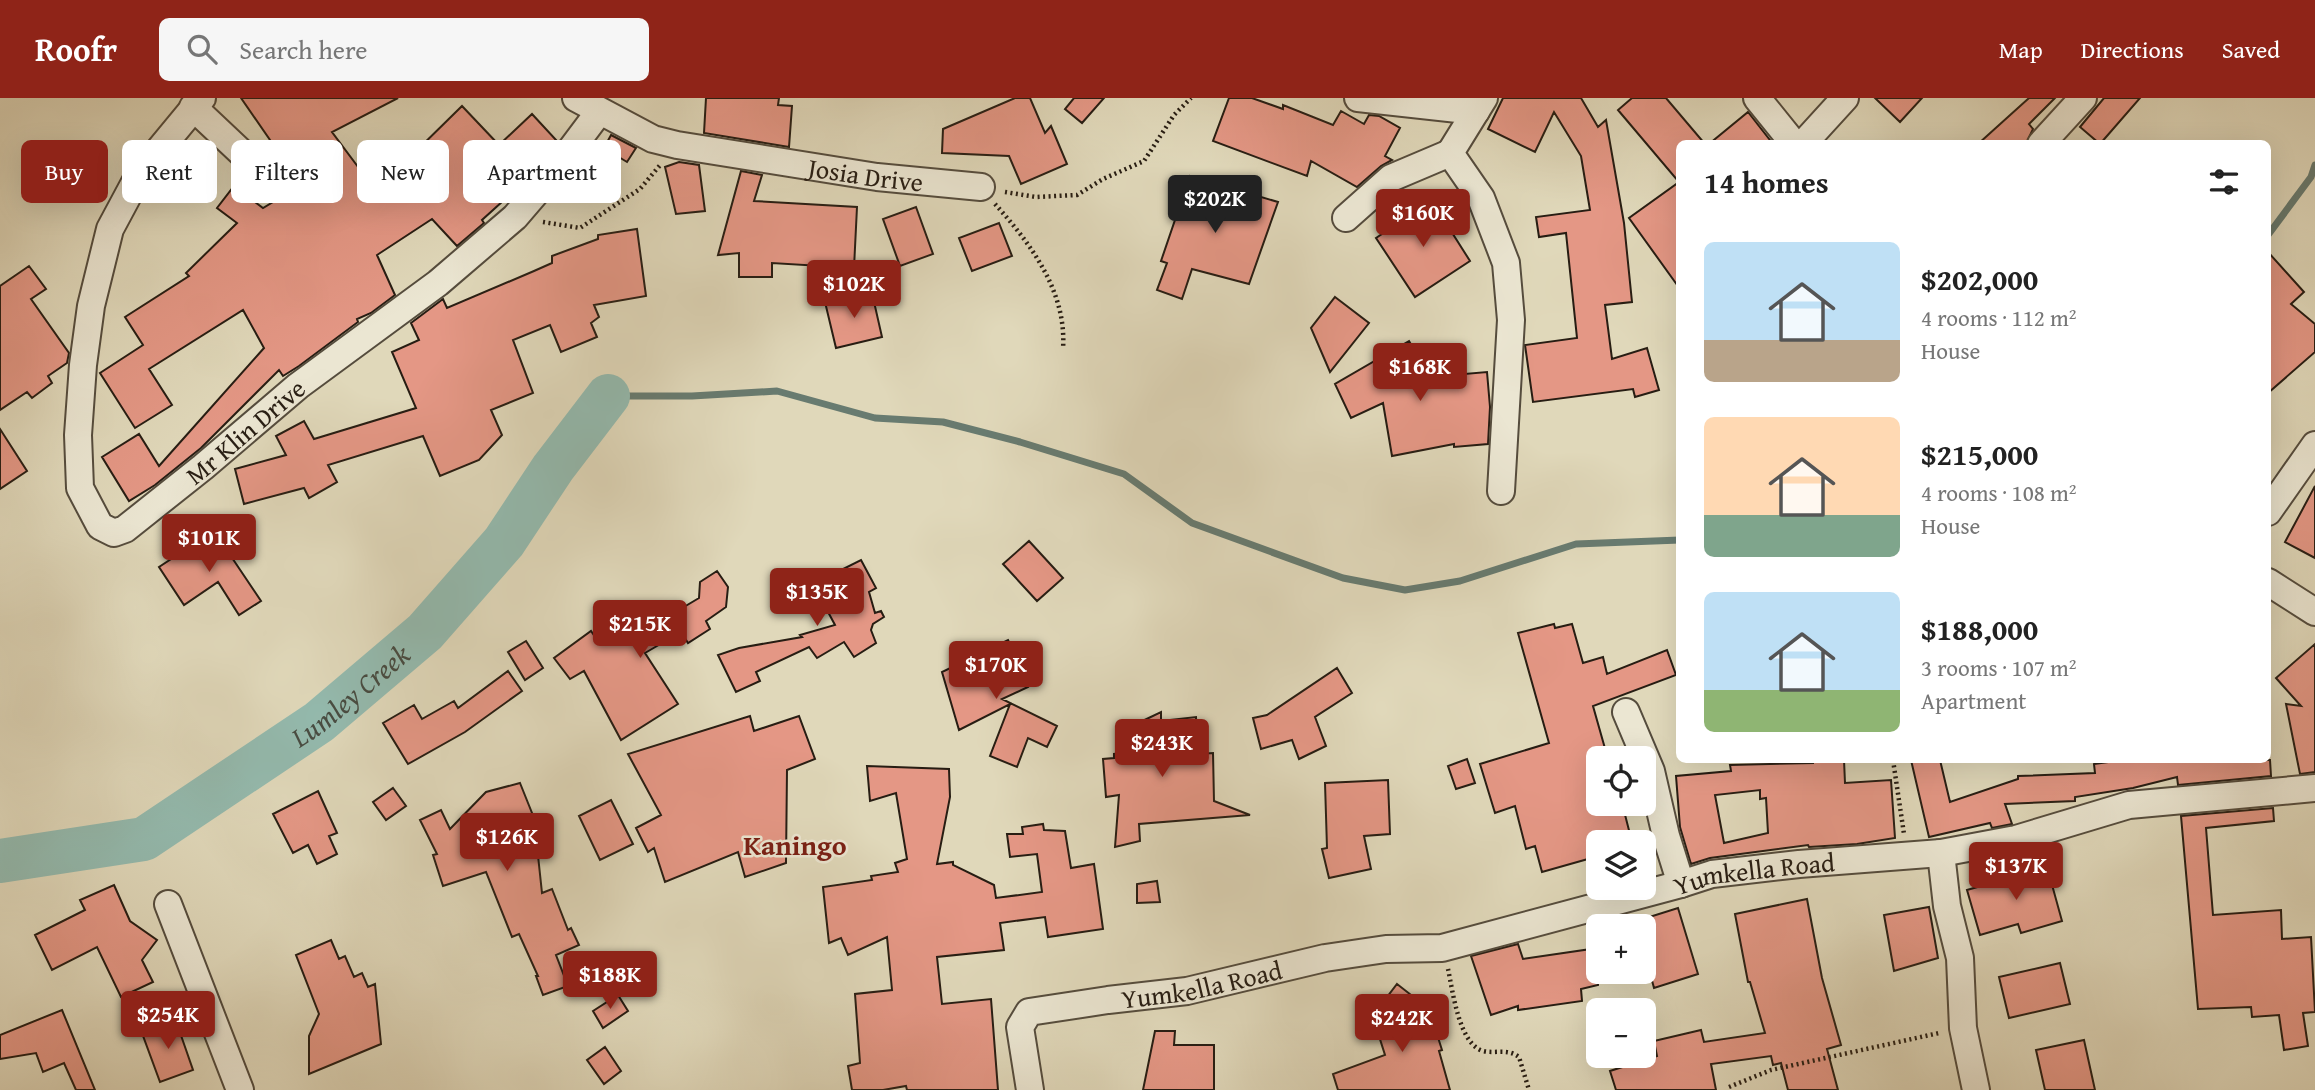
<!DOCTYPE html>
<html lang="en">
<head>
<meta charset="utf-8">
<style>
	body { margin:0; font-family:"Gentium Book Plus",serif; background:#f6f6f6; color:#222; height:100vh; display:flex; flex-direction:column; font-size:26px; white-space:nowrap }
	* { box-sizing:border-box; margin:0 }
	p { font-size:23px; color:#767676 }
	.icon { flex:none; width:38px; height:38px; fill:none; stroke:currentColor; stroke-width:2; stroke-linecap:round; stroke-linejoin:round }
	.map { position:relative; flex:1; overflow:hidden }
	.sheet { position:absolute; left:1676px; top:42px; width:595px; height:623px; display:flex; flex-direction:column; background:#fff; border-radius:10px; box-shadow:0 7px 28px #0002 }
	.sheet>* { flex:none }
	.hud { position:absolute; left:21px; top:42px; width:665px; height:63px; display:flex; gap:14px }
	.fabs { position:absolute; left:1586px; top:648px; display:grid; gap:14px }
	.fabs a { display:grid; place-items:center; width:70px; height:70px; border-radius:10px; background:#fff; box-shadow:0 7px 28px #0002; font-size:35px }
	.price { position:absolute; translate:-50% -60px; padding:0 16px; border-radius:7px; background:#8f2418; color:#fff; font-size:23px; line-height:46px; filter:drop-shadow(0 2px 4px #0008) }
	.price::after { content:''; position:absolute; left:50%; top:42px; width:21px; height:16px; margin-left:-10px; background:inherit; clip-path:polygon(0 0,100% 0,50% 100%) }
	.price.active { background:#222; color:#fff }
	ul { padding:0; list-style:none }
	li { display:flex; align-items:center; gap:21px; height:175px; padding:0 28px }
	li span { display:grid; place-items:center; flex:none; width:196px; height:140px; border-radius:10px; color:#555 }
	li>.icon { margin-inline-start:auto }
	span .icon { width:84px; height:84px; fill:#fffc; stroke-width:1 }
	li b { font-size:30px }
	h2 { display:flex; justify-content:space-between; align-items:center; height:84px; padding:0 28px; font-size:30px }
	.pill { padding:0 24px; border-radius:10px; background:#fff; box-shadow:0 7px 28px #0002; font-size:24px; line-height:63px }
	.pill.active { background:#8f2418; color:#fff }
	header { display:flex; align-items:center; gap:42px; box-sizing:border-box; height:98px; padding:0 35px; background:#8f2418; color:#fff }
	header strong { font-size:33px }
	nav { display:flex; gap:38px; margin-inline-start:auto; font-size:24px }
	.search { width:490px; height:63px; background:#f6f6f6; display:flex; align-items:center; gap:18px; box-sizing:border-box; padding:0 24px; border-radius:10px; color:#767676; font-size:26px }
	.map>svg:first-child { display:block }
</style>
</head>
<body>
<header>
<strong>Roofr</strong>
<div class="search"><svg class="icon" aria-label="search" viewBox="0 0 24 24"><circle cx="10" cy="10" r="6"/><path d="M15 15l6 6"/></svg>Search here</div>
<nav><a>Map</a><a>Directions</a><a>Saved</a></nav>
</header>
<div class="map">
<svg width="2315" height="992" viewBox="0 0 2315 992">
	<rect width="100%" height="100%" fill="#e0d8ba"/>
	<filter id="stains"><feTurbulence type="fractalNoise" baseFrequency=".00286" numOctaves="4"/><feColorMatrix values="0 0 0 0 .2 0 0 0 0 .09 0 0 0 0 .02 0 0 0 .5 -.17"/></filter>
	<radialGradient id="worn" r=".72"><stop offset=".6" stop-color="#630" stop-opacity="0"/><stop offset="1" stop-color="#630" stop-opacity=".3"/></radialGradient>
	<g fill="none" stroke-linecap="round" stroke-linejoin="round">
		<!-- stream -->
		<path stroke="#687b70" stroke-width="7" d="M2268 137 2311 79 2315 67
			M608 298H692L777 293 875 320 943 324 1020 344 1124 376 1192 425 1343 480 1405 492 1460 483 1576 446 1680 442"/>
		<!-- river -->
		<path stroke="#94baae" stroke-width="44" id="s1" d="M0 763 144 741 319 624 425 534 504 444 553 370 608 298"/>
	</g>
	<!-- building -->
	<path fill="#e49785" stroke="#271d13" stroke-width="2" fill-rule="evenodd" d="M241 0H398L332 34 382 101 417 78 404 65 462 8 499 47 532 16 557 43 526 82 482 122 484 125 457 148 432 121 377 157 395 197 371 215 357 221 358 224 299 268 283 278 279 272 201 350 155 387 129 403 102 359 139 336 159 368 264 250 243 212 149 271 172 307 135 330 100 275 143 247 125 219 189 178 186 175 237 125 217 110 234 88 263 110 301 87Z
		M706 0H779L778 7 792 8 789 49 704 35Z
		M1015 0H1030L1045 35 1051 28 1067 66 1021 86 1009 58 942 55 943 31Z
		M1074 0H1104L1082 25 1065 11Z
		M1229 0H1252L1283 11V7L1333 27 1341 13 1364 26 1369 17 1379 18 1400 30 1385 58 1392 62 1381 68 1357 89 1311 63 1307 78 1213 43Z
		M1503 0H1581L1598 29 1606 22 1624 125 1632 204 1605 207 1612 261 1647 250 1659 292 1635 299 1633 291 1533 304 1525 247 1577 240 1566 135 1539 139 1536 119 1590 112 1581 58 1554 14 1535 54 1488 31Z
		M1632 0H1666L1705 46H1680V191L1629 120 1679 84 1618 12Z
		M1875 0H1922L1900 24Z
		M2029 0H2055L2029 26 2033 31 2026 46H1978Z
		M2104 0H2140L2100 46 2080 29Z
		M1748 14 1773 46H1709Z
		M611 37 636 50 627 64 604 50Z
		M679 64 699 67 705 113 676 116 665 69Z
		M741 73 762 77 754 103 857 109 854 170 772 165V179H739V155L718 157Z
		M1190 78 1278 104 1249 186 1192 171 1182 201 1157 192 1167 165 1161 163Z
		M1432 103 1470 163 1415 199 1376 140Z
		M916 109 933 156 900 168 883 121Z
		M999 125 1012 158 972 173 959 140Z
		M637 131 646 198 594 207 599 219 591 225 597 239 561 254 550 227 513 242 533 295 491 312 502 337 479 362 440 378 423 338 328 367 337 384 309 400 304 390 244 406 235 371 286 357 276 338 304 323 314 341 416 310 392 254 419 242 411 225 443 201 447 210 534 173 552 165V158L598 141V137Z
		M2268 154 2304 194 2291 206 2315 226V254L2268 295Z
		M29 168 46 191 31 201 69 255 67 265 48 278 52 285 32 300 27 294 0 312V188Z
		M863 195H872L882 239 836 250 825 204Z
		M1335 199 1369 225 1330 274 1311 230Z
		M1409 243 1430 279 1487 274 1490 309 1488 346 1454 349V346L1392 358 1383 305 1351 320 1335 286Z
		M0 331 27 373 0 391Z
		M2315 388V460L2285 444Z
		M214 433 261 503 239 517 218 484 184 507 159 469Z
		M1029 443 1063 480 1037 503 1003 466Z
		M861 462 876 490 869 494 875 515 881 513 884 519 873 526 871 532 876 545 854 559 844 544 817 560 809 549 756 574 760 583 736 594 718 557 739 550 802 539 800 537 835 527 813 486Z
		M717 473 728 489 726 509 706 523 710 531 688 545 681 534 645 555 678 606 621 642 584 573 570 581 554 560 591 533 600 546 640 523 645 532 699 500 700 484Z
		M1554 526 1555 530 1572 526 1583 565 1603 559 1607 576 1667 552 1676 577 1593 608 1606 654 1598 656V705H1622L1632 744H1591L1595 759 1542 774 1535 748 1526 751 1515 708 1495 715 1480 666 1549 645 1518 535Z
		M1008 542 1028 589 1002 601 1057 628 1047 649 1028 640 1017 669 990 658 1010 606 959 632 942 574Z
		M526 543 543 570 525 582 508 554Z
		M2315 546V674L2300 676 2286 606 2301 608 2276 580Z
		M1337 570 1352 595 1315 619 1326 648 1299 661 1292 642 1261 651 1253 620 1267 617Z
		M508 573 522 593 465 634 408 666 383 625 414 607 422 621 454 603 458 610Z
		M1161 614V623L1196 619 1197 656 1213 655 1214 703 1250 717 1139 726 1140 743 1115 749 1119 697 1106 699 1103 661 1114 660V656L1134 654V627Z
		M750 618 754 633 799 618 815 661 787 672 786 765 745 779 738 754 665 784 654 750 648 754 636 730 661 717 628 656Z
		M1467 661 1475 685 1456 691 1448 668Z
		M1813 662H1844L1845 685 1891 682 1895 740 1857 746 1809 749 1808 747 1710 760 1691 766 1680 729 1676 678 1731 673 1730 667 1813 665ZM1760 692V701L1766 700 1768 735 1724 745 1715 697Z
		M1911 662H1940L1950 704 2018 681V678L2095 675 2094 666 2123 662H2270L2271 678 2178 687 2177 679 2133 690 2075 699V703L2005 706 2012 726 1992 730 1990 725 1929 739Z
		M867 668 949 671 950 699 937 766 953 764V767L994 787 996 800 1042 794 1037 756 1010 759 1007 736H1023L1022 729 1043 726 1044 732 1065 733 1071 770 1094 766 1103 831 1048 839 1045 819 1000 825 1004 852 937 859 942 906 991 901 998 992H907L906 988 883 992H852L848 968 860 965 855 896 892 892 887 839 848 857 841 840 829 845 823 789 872 782 871 778 898 774 895 765 907 761 896 695 870 703Z
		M1388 682 1390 736 1364 738 1371 771 1329 780 1322 751 1327 750 1325 685Z
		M520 685 534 720 542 795 552 791 568 832 571 830 579 847 556 857 568 888 543 897 536 878H538L519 836 512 839 486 774 443 788 433 757 437 756 420 722 441 712 450 731 486 694Z
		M393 690 406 708 386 722 373 704Z
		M318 693 337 735 329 738 337 756 317 766 308 747 293 755 273 716Z
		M611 702 633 746 600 762 579 718Z
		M2273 710 2274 723 2206 730 2213 817 2281 812 2282 841 2311 839 2315 914 2303 915 2308 948 2284 952 2279 917 2252 919 2251 909 2198 911 2181 718Z
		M2046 765 2062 823 2021 835 2018 826 1980 837 1967 792 1995 784 1994 780Z
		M1157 783 1160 804 1137 805V786Z
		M114 787 130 823 157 842 142 862 153 884 121 899 97 849 52 872 35 837 85 812 80 802Z
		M1807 801 1822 880 1841 947 1827 951 1838 992H1788L1781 965 1773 967 1771 958 1711 966 1716 992H1616L1610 973 1657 958 1654 943 1701 932 1704 944 1765 935 1750 884H1748L1735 816Z
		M1929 809 1938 860 1894 873 1884 817Z
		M1678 810 1698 876 1654 890 1650 875 1643 877V821Z
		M331 842 339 861 345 858 354 879 362 875 368 889 375 886 381 946 309 976V938L319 916 296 857Z
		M1518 846 1523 861 1598 850V887L1581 891 1582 903 1518 912V908L1491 917 1471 858Z
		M2060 865 2070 906 2009 920 1999 879Z
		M1397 886 1429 911 1442 952 1439 953 1450 992H1338L1333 976 1385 957 1379 938 1413 926 1384 903Z
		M618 897 628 913 603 930 593 913Z
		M62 912 95 992H76L64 965 43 974 36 955 0 961V937Z
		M176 923 193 972 160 984 142 935Z
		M1155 933H1175L1174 947H1214V992H1143Z
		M2084 942 2095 992H2045L2036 952Z
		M605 949 621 973 604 986 587 962Z"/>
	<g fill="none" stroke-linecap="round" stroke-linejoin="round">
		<!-- street casing -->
		<g stroke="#554c3d" stroke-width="30">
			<g id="street">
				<path id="s2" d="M202 0 140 75 110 131 91 208 83 267 78 337 80 390 100 428 114 435 125 431 203 369 298 288 438 185 515 119 557 70 599 14"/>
				<path id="s3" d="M576 0 653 41 677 47 877 79 981 89"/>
				<path d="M1358 0 1476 13"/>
				<path d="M1484 0 1450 55 1481 100 1506 165 1511 222 1501 393"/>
				<path d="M1757 0 1794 46"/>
				<path d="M193 9 262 74"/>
				<path d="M1803 46 1845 0"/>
				<path d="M2041 46 2083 0"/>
				<path d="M1346 120 1391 80 1450 55"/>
				<path d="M2268 414 2315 347"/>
				<path d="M2268 484 2315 514"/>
				<path d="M1626 614 1651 673 1666 738 1681 786"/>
				<path d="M1941 755 1947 808 1960 860 1963 930 1976 992"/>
				<path d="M168 806 240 992"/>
				<path id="s4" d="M1030 992 1020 929 1029 914 1108 902 1187 893 1325 860 1386 851 1442 850 1681 786 1712 776 1799 766 1941 755 2016 741 2129 707 2315 690"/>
			</g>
		</g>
		<!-- path -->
		<path stroke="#271d13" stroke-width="4.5" stroke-dasharray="2 3.5" stroke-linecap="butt" d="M1005 94 1036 99 1077 97 1103 81 1144 63 1174 17 1191 0
			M995 106C1031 146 1067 194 1063 251
			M543 124 580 130 640 91 661 66
			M1893 662 1904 736
			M1448 871C1453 894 1459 946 1483 953 1496 956 1507 950 1519 959L1529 992
			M1729 989 1771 972 1939 935"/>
		<!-- street -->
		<use href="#street" stroke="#ebe6d2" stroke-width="26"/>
	</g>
	<g text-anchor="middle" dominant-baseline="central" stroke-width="5" stroke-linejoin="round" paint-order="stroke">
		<!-- street labels -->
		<g font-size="26" fill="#271d13" stroke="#ebe6d2">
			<text stroke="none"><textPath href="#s3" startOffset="303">Josia Drive</textPath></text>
			<text stroke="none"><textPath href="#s2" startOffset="648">Mr Klin Drive</textPath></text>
			<text stroke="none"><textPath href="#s4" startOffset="822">Yumkella Road</textPath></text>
			<text stroke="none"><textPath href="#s4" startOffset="256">Yumkella Road</textPath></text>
		</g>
		<!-- water labels -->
		<g font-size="28" font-style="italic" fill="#484c42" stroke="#ebe6d2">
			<text stroke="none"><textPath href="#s1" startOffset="397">Lumley Creek</textPath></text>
		</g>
		<!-- neighbourhood labels -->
		<g font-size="28" font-weight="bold" fill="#7a1f14" stroke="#ebe6d2">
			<text x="795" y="746">Kaningo</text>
		</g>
	</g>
	<rect width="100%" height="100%" filter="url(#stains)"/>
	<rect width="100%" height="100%" fill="url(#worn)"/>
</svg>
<div class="fabs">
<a><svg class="icon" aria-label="locate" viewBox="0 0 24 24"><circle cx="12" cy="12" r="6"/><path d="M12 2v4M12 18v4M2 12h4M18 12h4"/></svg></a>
<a><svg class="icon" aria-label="layers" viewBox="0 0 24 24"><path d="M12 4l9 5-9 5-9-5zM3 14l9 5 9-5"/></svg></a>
<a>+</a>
<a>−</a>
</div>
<b class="price active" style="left:1215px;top:137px">$202K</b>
<b class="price" style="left:1423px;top:151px">$160K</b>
<b class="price" style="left:854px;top:222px">$102K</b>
<b class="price" style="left:1420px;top:305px">$168K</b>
<b class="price" style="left:209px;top:476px">$101K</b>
<b class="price" style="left:817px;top:530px">$135K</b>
<b class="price" style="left:640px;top:562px">$215K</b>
<b class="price" style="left:996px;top:603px">$170K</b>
<b class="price" style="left:1162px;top:681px">$243K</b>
<b class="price" style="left:507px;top:775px">$126K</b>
<b class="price" style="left:2016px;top:804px">$137K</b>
<b class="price" style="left:610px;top:913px">$188K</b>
<b class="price" style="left:168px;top:953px">$254K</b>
<b class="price" style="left:1402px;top:956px">$242K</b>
<div class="hud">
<a class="pill active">Buy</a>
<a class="pill">Rent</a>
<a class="pill">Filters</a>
<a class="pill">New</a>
<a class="pill">Apartment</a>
</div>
<section class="sheet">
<h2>14 homes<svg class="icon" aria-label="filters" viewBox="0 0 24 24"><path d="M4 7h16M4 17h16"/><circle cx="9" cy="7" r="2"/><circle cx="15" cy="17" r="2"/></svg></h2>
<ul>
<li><span style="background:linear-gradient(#bfe0f5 70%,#b9a48a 0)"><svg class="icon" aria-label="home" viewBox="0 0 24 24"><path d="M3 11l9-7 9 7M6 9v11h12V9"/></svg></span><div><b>$202,000</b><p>4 rooms · 112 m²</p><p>House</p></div></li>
<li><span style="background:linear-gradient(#ffd9b3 70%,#7fa58c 0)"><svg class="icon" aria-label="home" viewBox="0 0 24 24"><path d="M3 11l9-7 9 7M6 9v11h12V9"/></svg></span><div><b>$215,000</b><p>4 rooms · 108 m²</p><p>House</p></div></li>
<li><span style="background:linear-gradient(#bfe0f5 70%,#8fb573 0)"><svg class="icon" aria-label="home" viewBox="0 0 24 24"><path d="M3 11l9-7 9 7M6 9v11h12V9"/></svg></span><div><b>$188,000</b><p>3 rooms · 107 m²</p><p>Apartment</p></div></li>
</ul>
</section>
</div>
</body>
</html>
